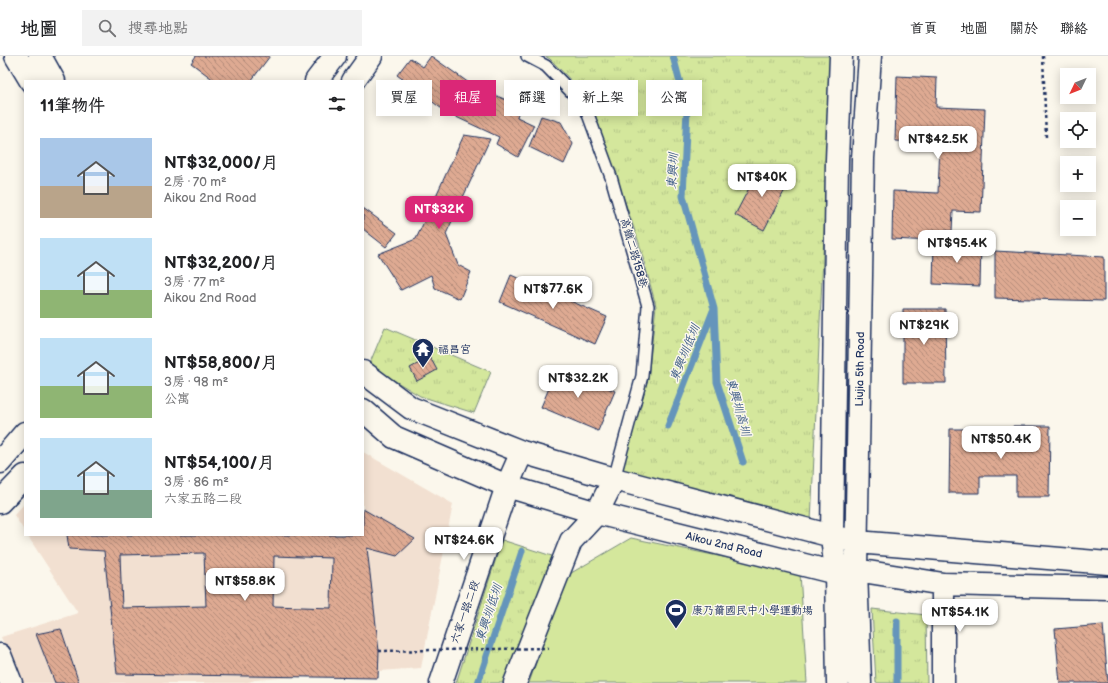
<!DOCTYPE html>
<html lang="zh-TW">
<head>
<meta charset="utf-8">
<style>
	body { margin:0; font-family:"Balsamiq Sans","LXGW WenKai TC",sans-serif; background:#f2f2f2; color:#202124; height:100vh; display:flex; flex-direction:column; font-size:15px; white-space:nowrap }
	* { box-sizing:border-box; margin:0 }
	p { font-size:13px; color:#757577 }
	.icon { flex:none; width:22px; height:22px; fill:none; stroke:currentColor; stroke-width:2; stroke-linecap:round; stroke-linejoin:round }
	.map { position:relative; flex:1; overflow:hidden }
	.side { position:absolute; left:24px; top:24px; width:340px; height:456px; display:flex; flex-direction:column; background:#fff; border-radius:0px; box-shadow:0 2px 10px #0003 }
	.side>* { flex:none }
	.hud { position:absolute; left:376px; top:24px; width:380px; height:36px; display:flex; gap:8px }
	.needle { width:26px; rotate:227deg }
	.tools { position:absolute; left:1060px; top:12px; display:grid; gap:8px }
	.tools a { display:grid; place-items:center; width:36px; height:36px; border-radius:0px; background:#fff; box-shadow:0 2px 10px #0003; font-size:20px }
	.price { position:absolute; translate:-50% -34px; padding:0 9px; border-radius:8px; background:#fff; color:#222; font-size:13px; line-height:26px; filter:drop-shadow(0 1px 2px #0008) }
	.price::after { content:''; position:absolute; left:50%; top:24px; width:12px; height:9px; margin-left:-6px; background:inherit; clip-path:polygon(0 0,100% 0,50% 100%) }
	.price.selected { background:#db2777; color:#fff }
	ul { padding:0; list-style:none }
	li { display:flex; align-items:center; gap:12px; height:100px; padding:0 16px }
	li span { display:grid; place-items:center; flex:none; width:112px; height:80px; border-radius:0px; color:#555 }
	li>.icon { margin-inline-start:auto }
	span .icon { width:48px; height:48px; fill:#fffc; stroke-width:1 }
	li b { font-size:17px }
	h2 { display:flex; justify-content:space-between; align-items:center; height:48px; padding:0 16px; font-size:17px }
	.tag { padding:0 14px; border-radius:0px; background:#fff; box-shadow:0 2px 10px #0003; font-size:14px; line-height:36px }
	.tag.selected { background:#db2777; color:#fff }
	header { display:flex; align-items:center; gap:24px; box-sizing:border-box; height:56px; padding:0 20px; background:#fff; border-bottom:1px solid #e0e0e0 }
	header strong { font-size:19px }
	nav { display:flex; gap:22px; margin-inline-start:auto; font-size:14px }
	.search { width:280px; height:36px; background:#f2f2f2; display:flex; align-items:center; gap:10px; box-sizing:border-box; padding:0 14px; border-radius:0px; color:#757577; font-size:15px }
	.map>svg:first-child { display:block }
</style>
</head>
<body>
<header>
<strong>地圖</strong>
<div class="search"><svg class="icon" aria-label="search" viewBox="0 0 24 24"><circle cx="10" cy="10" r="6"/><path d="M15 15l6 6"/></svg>搜尋地點</div>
<nav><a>首頁</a><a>地圖</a><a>關於</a><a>聯絡</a></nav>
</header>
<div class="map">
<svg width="1108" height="627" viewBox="0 0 1108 627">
	<defs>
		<pattern id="grass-tufts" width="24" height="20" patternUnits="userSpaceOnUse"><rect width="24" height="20" fill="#d4e79c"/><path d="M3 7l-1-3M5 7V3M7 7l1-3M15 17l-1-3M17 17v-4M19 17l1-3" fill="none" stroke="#b5c689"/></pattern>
		<pattern id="building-back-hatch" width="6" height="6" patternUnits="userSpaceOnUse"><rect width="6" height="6" fill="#deaa92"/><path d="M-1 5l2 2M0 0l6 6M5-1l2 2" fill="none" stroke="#b38b7a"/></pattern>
	</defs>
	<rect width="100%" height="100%" fill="#fbf7ec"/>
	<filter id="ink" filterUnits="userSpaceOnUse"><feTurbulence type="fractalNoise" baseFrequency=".025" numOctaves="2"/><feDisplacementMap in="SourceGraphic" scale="8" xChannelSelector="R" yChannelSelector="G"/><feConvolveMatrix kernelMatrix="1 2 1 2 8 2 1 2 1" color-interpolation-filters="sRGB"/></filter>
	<g filter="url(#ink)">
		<!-- built -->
		<path fill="#f2e0d1" d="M363 396 453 448 421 612 255 624 246 627H20L1 581 78 557 27 479H363Z
			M25 447V476L14 459Z"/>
		<!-- grass -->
		<path fill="url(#grass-tufts)" stroke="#788b7d" d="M545 0H832L811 466 621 416 648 322 656 250 639 187 590 44 550 3Z
			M385 271 491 316 474 357 420 340 369 309Z
			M502 484 552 500 506 627H456Z
			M872 553 926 559 927 627H876Z"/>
		<!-- garden -->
		<path fill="#d4e79c" stroke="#788b7d" d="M631 482 800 517 807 627H529L566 520Z"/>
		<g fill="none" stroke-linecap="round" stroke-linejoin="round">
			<!-- stream -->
			<path stroke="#6595bb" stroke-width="7" d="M673 0 687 54 683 140 714 253 717 326 743 406
				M668 370 713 255
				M478 627 522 495
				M897 627V565"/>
		</g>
		<!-- building -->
		<path fill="url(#building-back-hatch)" stroke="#1b2f5e" fill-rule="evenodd" d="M196 0H270L251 25H215L191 7Z
			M431 0 469 27 446 56 397 19 410 2 423 11Z
			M897 20 937 22 936 51 985 53 981 156 953 155 952 175 932 174 931 185 892 183 893 135 938 137 940 87 895 85Z
			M472 29 520 50 517 61 534 69 518 101 496 88 499 81 454 60Z
			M541 60 561 66 573 88 564 108 529 91Z
			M464 79 490 83 446 178 458 209 471 216 460 243 435 232 431 219 401 234 378 198 416 183Z
			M760 111 789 126 764 174 735 159Z
			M363 152 397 177 386 191 363 173Z
			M934 187 981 188 980 230 933 228Z
			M995 195 1104 201V245L995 242Z
			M511 219 607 261 595 288 500 246Z
			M903 253H945L946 327H903Z
			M430 301 437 314 417 325 410 312Z
			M558 311 615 335 598 375 541 351Z
			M1013 370H1050L1049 441H1016V420H980V437H949L950 373H983V387L1013 388Z
			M363 453 415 483 397 500 367 492 379 595 378 622 117 618 104 495 69 493 67 479H363ZM204 497 206 550 122 552 120 499ZM274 500 332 502 331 552 273 550Z
			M1103 569 1108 627H1060L1055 573Z
			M61 573 79 627H55L36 578Z"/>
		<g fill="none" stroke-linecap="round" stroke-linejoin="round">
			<!-- service casing -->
			<g stroke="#1b2f5e" stroke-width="14">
				<path id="service" d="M527 0 546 10 585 50 611 121 648 250 642 320 614 423"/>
			</g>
			<!-- minor casing -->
			<g stroke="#1b2f5e" stroke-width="25">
				<path id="minor" d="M16 0 31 25
					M40 0 54 25
					M316 25 335 0
					M353 25 371 0
					M363 316 411 352 522 396 614 423 832 480 857 486 1108 507
					M363 354 394 381 507 430 597 457 836 517 856 514 943 528 1108 532
					M0 406 25 377
					M0 446 25 420
					M0 599 11 627
					M441 627 507 430 522 396
					M515 627 571 485 597 457 614 423
					M838 627 836 517 832 480 837 104 841 0
					M860 627 856 514 863 102 870 0
					M943 627V528"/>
			</g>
			<!-- path -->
			<path stroke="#1b2f5e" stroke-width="2.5" stroke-dasharray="3 3" stroke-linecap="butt" d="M1043 0 1046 82"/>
			<!-- service -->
			<use href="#service" stroke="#fbf7ec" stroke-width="11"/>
			<!-- minor -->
			<use href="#minor" stroke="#fbf7ec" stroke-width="22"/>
			<!-- path-bridge -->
			<path stroke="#1b2f5e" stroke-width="2.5" stroke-dasharray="3 3" stroke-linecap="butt" d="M379 595 549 592"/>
		</g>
	</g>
	<!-- icons -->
	<defs>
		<g id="temple-pin" transform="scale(1.15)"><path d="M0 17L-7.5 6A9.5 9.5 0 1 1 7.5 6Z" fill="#1b2f5e" stroke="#fbf7ec"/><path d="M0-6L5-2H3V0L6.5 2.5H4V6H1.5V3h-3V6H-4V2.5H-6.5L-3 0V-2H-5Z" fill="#fff"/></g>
		<g id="stadium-pin" transform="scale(1.15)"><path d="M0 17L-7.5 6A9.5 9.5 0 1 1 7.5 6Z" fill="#1b2f5e" stroke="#fbf7ec"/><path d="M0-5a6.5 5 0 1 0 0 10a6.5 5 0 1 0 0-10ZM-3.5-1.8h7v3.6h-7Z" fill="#fff"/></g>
	</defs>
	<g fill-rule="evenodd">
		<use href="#temple-pin" x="423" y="293"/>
		<use href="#stadium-pin" x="676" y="554"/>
	</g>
	<g text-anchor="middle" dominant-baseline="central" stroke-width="3" stroke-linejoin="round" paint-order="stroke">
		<!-- street labels -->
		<g font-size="11" fill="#1b2f5e" stroke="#fbf7ec">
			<text transform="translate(634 197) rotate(74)">高鐵二路158巷</text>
			<text transform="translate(860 313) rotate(-89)">Liujia 5th Road</text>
			<text transform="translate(724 489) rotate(14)">Aikou 2nd Road</text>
			<text transform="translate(465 556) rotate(-71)">六家一路二段</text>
		</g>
		<!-- poi labels -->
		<g font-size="11" fill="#1b2f5e" stroke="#fbf7ec" text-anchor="start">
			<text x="438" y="293">福昌宮</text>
			<text x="692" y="554">康乃薾國民中小學運動場</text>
		</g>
		<!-- water labels -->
		<g font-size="12" font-style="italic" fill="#3a5a85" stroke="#fbf7ec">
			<text transform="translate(673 115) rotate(-87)">東興圳</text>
			<text transform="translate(685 297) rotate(-68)">東興圳低圳</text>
			<text transform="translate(738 351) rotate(74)">東興圳高圳</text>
			<text transform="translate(489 557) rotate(-72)">東興圳低圳</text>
		</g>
	</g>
</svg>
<div class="tools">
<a><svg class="needle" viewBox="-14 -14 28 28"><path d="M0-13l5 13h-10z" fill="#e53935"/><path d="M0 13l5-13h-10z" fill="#757577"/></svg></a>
<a><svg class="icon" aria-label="locate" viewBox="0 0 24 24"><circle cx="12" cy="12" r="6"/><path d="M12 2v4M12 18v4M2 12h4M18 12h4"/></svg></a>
<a>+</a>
<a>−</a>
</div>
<b class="price" style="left:938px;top:104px">NT$42.5K</b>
<b class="price" style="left:762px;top:142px">NT$40K</b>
<b class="price selected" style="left:439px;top:174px">NT$32K</b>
<b class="price" style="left:957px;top:208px">NT$95.4K</b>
<b class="price" style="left:553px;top:254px">NT$77.6K</b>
<b class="price" style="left:924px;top:290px">NT$29K</b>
<b class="price" style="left:578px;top:343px">NT$32.2K</b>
<b class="price" style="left:1001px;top:404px">NT$50.4K</b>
<b class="price" style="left:464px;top:505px">NT$24.6K</b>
<b class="price" style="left:245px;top:546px">NT$58.8K</b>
<b class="price" style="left:960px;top:577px">NT$54.1K</b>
<div class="hud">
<a class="tag">買屋</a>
<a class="tag selected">租屋</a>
<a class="tag">篩選</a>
<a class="tag">新上架</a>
<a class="tag">公寓</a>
</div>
<section class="side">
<h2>11筆物件<svg class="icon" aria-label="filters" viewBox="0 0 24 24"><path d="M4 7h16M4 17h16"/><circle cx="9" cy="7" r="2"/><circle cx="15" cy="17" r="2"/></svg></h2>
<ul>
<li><span style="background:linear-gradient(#a9c7e8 60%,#b9a48a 0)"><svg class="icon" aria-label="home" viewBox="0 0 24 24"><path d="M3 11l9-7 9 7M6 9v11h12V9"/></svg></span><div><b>NT$32,000/月</b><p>2房 · 70 m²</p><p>Aikou 2nd Road</p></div></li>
<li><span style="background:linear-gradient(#bfe0f5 65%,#8fb573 0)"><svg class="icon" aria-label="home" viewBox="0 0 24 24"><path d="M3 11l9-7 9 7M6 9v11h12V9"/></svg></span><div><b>NT$32,200/月</b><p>3房 · 77 m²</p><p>Aikou 2nd Road</p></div></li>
<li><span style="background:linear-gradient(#bfe0f5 60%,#8fb573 0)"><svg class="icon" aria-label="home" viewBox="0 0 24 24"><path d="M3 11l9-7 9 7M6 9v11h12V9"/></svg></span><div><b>NT$58,800/月</b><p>3房 · 98 m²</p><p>公寓</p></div></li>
<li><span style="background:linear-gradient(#bfe0f5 65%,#7fa58c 0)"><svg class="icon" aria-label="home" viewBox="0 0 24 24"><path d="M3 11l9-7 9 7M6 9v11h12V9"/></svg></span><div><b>NT$54,100/月</b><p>3房 · 86 m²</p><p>六家五路二段</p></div></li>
</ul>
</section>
</div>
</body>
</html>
